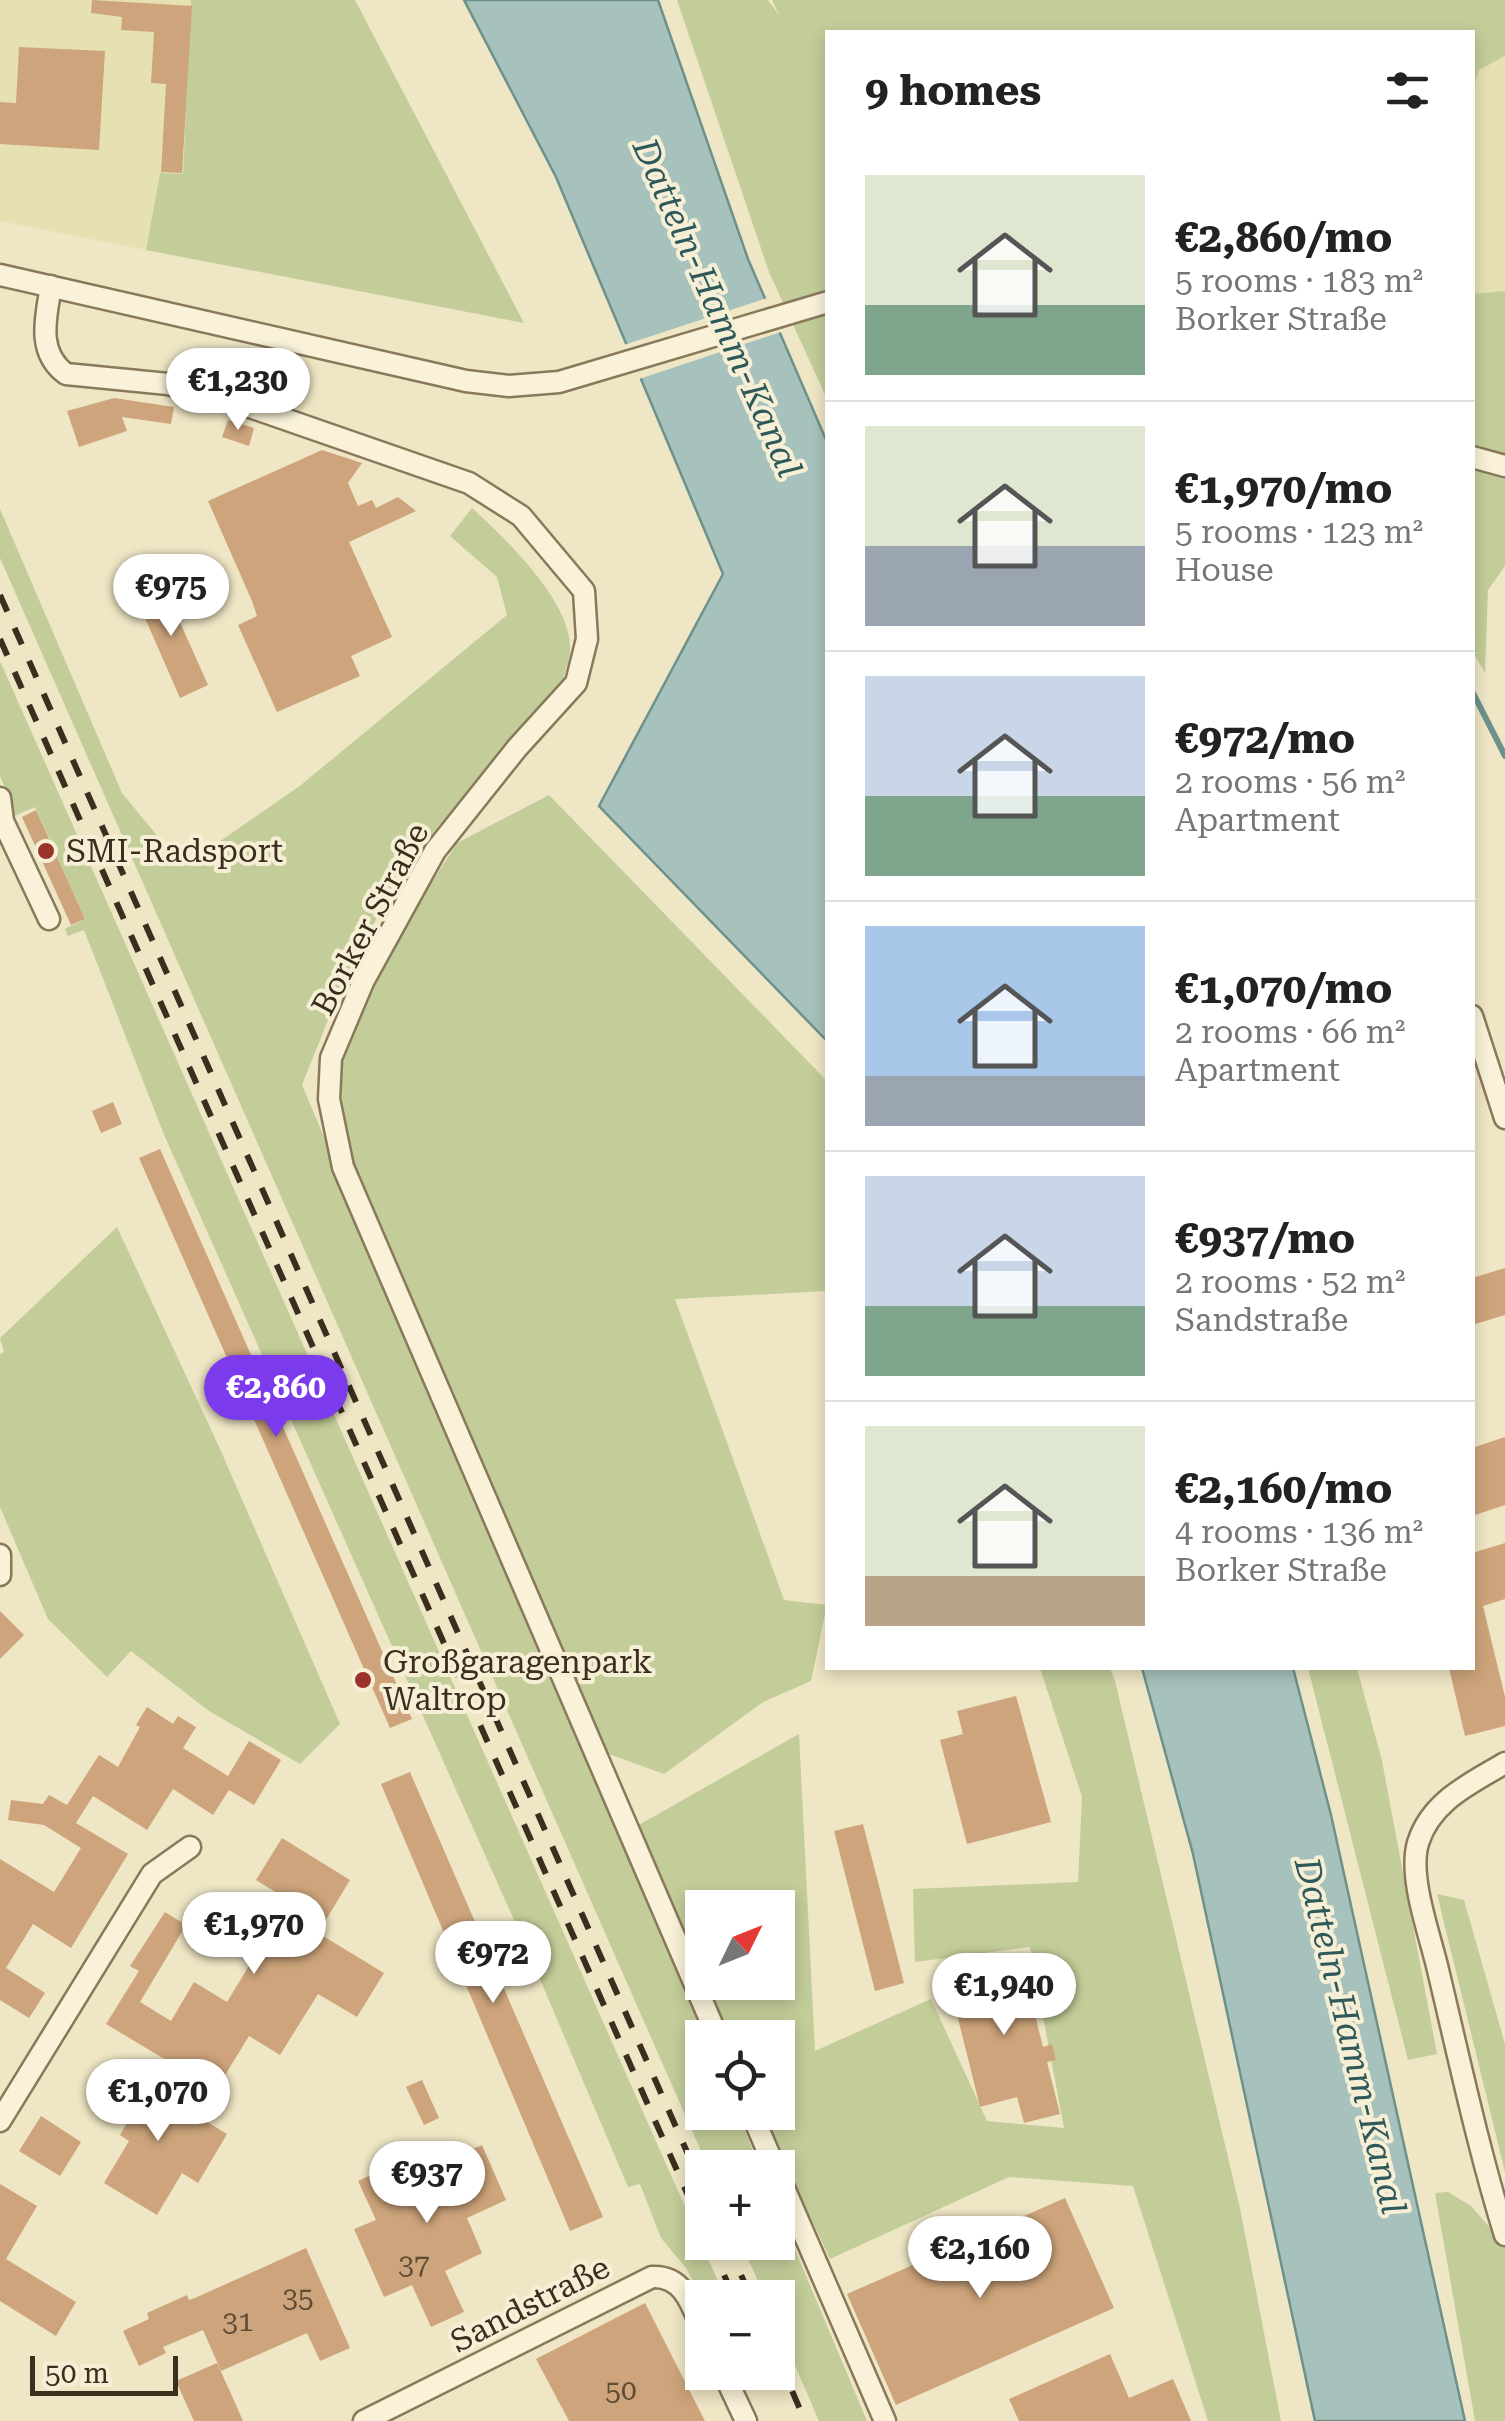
<!DOCTYPE html>
<html lang="en">
<head>
<meta charset="utf-8">
<style>
	body { margin:0; font-family:"Roboto Serif",serif; background:#f2f2f2; color:#222; height:100vh; display:flex; flex-direction:column; font-size:38px; white-space:nowrap }
	* { box-sizing:border-box; margin:0 }
	p { font-size:32px; color:#767676 }
	.icon { flex:none; width:55px; height:55px; fill:none; stroke:currentColor; stroke-width:2; stroke-linecap:round; stroke-linejoin:round }
	.map { position:relative; flex:1; overflow:hidden }
	.side { position:absolute; left:825px; top:30px; width:650px; height:1640px; display:flex; flex-direction:column; background:#fff; border-radius:0px; box-shadow:0 5px 15px #0003 }
	.side>* { flex:none }
	.needle { width:65px; rotate:47deg }
	.controls { position:absolute; left:685px; top:1890px; display:grid; gap:20px }
	.controls a { display:grid; place-items:center; width:110px; height:110px; border-radius:0px; background:#fff; box-shadow:0 5px 15px #0003; font-size:50px }
	.scale { position:absolute; left:30px; bottom:25px; width:148px; box-sizing:border-box; padding-left:10px; border:5px solid #3a2e1f; border-top:0; font-size:28px; line-height:35px; white-space:nowrap; color:#3a2e1f; -webkit-text-stroke:8px #f6efd5; paint-order:stroke }
	.price { position:absolute; translate:-50% -85px; padding:0 22px; border-radius:35px; background:#fff; color:#222; font-size:32px; line-height:65px; filter:drop-shadow(0 2px 5px #0008) }
	.price::after { content:''; position:absolute; left:50%; top:60px; width:30px; height:22px; margin-left:-15px; background:inherit; clip-path:polygon(0 0,100% 0,50% 100%) }
	.price.on { background:#7c3aed; color:#fff }
	ul { padding:0; list-style:none }
	li { display:flex; align-items:center; gap:30px; height:250px; padding:0 40px }
	li+li { border-top:2px solid #e0e0e0 }
	li span { display:grid; place-items:center; flex:none; width:280px; height:200px; border-radius:0px; color:#555 }
	li>.icon { margin-inline-start:auto }
	span .icon { width:120px; height:120px; fill:#fffc; stroke-width:1 }
	li b { font-size:42px }
	h2 { display:flex; justify-content:space-between; align-items:center; height:120px; padding:0 40px; font-size:42px }
	.map>svg:first-child { display:block }
</style>
</head>
<body>
<div class="map">
<svg width="1505" height="2421" viewBox="0 0 1505 2421">
	<rect width="100%" height="100%" fill="#efe6c5"/>
	<!-- farmland -->
	<path fill="#e5e1b2" d="M0 0H191L183 174H160L146 250 0 221Z
		M1505 56V291L1473 294 1472 89 1479 70Z"/>
	<!-- green -->
	<path fill="#c3cd99" d="M191 0H355L524 323 146 250 160 173 183 174Z
		M677 0H768L779 15 772 0H1505V56L1479 70 1473 89 1472 32H828L827 399 769 272Z
		M1505 291V566L1488 590 1485 673 1473 652V294Z
		M472 508C505 538 572 602 570 649 570 659 565 670 563 680L398 874 330 1015 302 1085 705 2037 702 2112 737 2113 760 2167H708L0 558V509L122 793 183 867 301 785 507 615 497 577 450 536Z
		M0 661 725 2297 702 2298V2300L686 2268 661 2238 640 2184 628 2187 531 1958 165 1137 84 930 68 936 65 929 85 919 35 807 10 818 9 797 0 776Z
		M549 795 827 1081V1291L675 1299 784 1600 827 1605 811 1681 763 1702 664 1774 606 1753 344 1139 340 1059 391 946 457 843Z
		M117 1227 220 1449 340 1724 300 1764 209 1711 131 1651 107 1677 48 1619 0 1507V1354L4 1352 0 1338Z
		M1040 1668H1110L1115 1681 1240 2208 1281 2421H1208L1133 2186 1009 2177 830 2259 762 2113 778 2112V2038L729 2037 705 1983 778 1982V1908H702V1976L637 1826 799 1734 815 2051 931 1999 987 2121 1064 2128 1030 1947 915 1962 913 1889 1078 1882 1082 1797Z
		M1308 1668H1357L1382 1761 1437 2054 1408 2060Z
		M1437 1894 1464 1900 1505 2044V2172Z
		M1448 2192 1471 2206 1505 2245V2421H1475L1435 2193Z
		M778 2209 867 2421H819L778 2326V2298L765 2297 741 2243 778 2242Z"/>
	<!-- water -->
	<path fill="#a7c2bc" stroke="#6d918b" stroke-width="2.5" d="M464 0H658L748 259 827 442V1041L599 806 723 574 556 177Z
		M1142 1668H1293L1331 1815 1465 2421H1315L1193 1854Z"/>
	<!-- pier -->
	<path fill="#efe6c5" d="M770 297 784 331 636 380 621 346Z"/>
	<g fill="none" stroke-linecap="round" stroke-linejoin="round">
		<!-- stream -->
		<path stroke="#6d918b" stroke-width="6" d="M1472 691 1505 756"/>
	</g>
	<!-- building -->
	<path fill="#cda47b" d="M92 0 192 6 182 173 161 172 166 84 151 83 154 32 121 30 122 17 91 13Z
		M19 47 105 51 99 150 0 144V102L16 103Z
		M114 398 174 407 171 424 122 417 127 431 79 447 67 411Z
		M228 420 254 428 249 446 222 437Z
		M322 450 362 463 348 483 358 506 372 500 376 508 398 497 416 511 349 542 392 637 351 656 360 676 277 712 238 625 257 616 252 601 208 501Z
		M161 580 208 685 180 698 134 593Z
		M36 810 85 919 71 925 22 817Z
		M113 1102 122 1124 101 1133 92 1111Z
		M160 1149 412 1719 390 1728 139 1158Z
		M1505 1268V1315L1472 1325V1278Z
		M1505 1437V1505L1472 1516V1448Z
		M1505 1543V1599L1483 1606 1505 1697V1726L1465 1736 1449 1668H1472V1553Z
		M0 1611 24 1635 0 1659Z
		M1016 1696 1051 1822 967 1844 940 1740 963 1734 957 1711Z
		M147 1707 173 1724 178 1716 196 1727 183 1748 228 1776 249 1741 281 1760 254 1805 229 1790 213 1815 173 1789 147 1830 93 1796 76 1823 128 1854 71 1948 33 1924 6 1968 45 1993 29 2018 0 2000V1859L54 1892 81 1848 44 1825 8 1820 11 1800 43 1804 49 1795 67 1805 99 1755 118 1767 140 1727 136 1725Z
		M410 1772 603 2217 570 2231 381 1784Z
		M863 1824 904 1983 875 1991 834 1831Z
		M282 1838 350 1880 318 1933 384 1973 357 2017 318 1994 280 2055 249 2036 216 2090 106 2024 139 1971 130 1966 165 1912 186 1925 140 2002 171 2021 194 1982 227 2002 255 1956 249 1952 282 1896 256 1880Z
		M1020 1955 1043 2047 1052 2044 1056 2060 1047 2062 1060 2114 1024 2123 1017 2097 980 2107 947 1974Z
		M119 2069 227 2134 198 2183 182 2173 157 2215 104 2183 129 2141 120 2135 134 2111 104 2093Z
		M422 2080 439 2118 424 2125 406 2087Z
		M41 2116 81 2142 60 2176 19 2151Z
		M482 2145 506 2200 467 2218 482 2253 445 2271 464 2312 431 2327 412 2285 384 2297 354 2229 376 2220 358 2181 401 2161 405 2170 439 2155 443 2163Z
		M0 2184 37 2206 6 2259 76 2302 56 2336 0 2301Z
		M1065 2198 1114 2308 896 2405 847 2294Z
		M306 2248 350 2348 320 2361 307 2333 221 2371 203 2330 163 2347 166 2353 139 2366 123 2331 149 2319 147 2313 187 2295 189 2300 195 2298Z
		M645 2303 705 2421H569L536 2359Z
		M1110 2354 1129 2398 1173 2379 1191 2421H1019L1009 2399Z
		M217 2363 236 2405 243 2421H194L176 2381Z"/>
	<g fill="none" stroke-linecap="round" stroke-linejoin="round">
		<!-- minor casing -->
		<g stroke="#8a785b" stroke-width="25">
			<path id="minor" d="M0 275 466 381 509 386 559 382 828 302
				M51 286C46 317 36 352 66 374L168 384 250 407 469 483 521 516 584 591 587 639 576 683 517 748 435 851 363 982 331 1058 329 1099 343 1167 718 2038
				M1472 457 1505 466
				M0 798 3 821 49 919
				M1472 1016 1505 1118
				M0 1555V1575
				M1505 1763C1470 1784 1431 1801 1418 1843 1408 1877 1430 1935 1438 1970 1459 2058 1478 2148 1505 2235
				M751 2112 775 2168
				M0 2121 152 1874 190 1847
				M778 2174 885 2421
				M723 2372 746 2421
				M364 2421 652 2277C683 2275 692 2305 702 2329"/>
		</g>
		<!-- minor -->
		<use href="#minor" stroke="#f9f2d9" stroke-width="20"/>
		<!-- rail -->
		<path stroke="#3a2e1f" stroke-width="6" stroke-dasharray="18 18" stroke-linecap="butt" d="M0 595 702 2186
			M0 639 702 2227
			M710 2242 734 2298
			M727 2242 751 2298
			M778 2358 805 2421"/>
	</g>
	<!-- markers -->
	<g fill="#9a332a" stroke="#f6efd5" stroke-width="4">
		<circle cx="46" cy="851" r="10"/>
		<circle cx="363" cy="1680" r="10"/>
	</g>
	<g text-anchor="middle" dominant-baseline="central" stroke-width="8" stroke-linejoin="round" paint-order="stroke">
		<!-- number labels -->
		<g font-size="28" fill="#5f4c36">
			<text x="414" y="2264">37</text>
			<text x="298" y="2297">35</text>
			<text x="238" y="2321">31</text>
			<text x="621" y="2390">50</text>
		</g>
		<!-- poi labels -->
		<g font-size="32" fill="#3a2e1f" stroke="#f6efd5" text-anchor="start">
			<text x="66" y="851">SMI-Radsport</text>
			<text x="383" y="1662">Großgaragenpark<tspan x="383" dy="37">Waltrop</tspan></text>
		</g>
		<!-- street labels -->
		<g font-size="32" fill="#3a2e1f" stroke="#f6efd5">
			<text transform="translate(370 919) rotate(-62)">Borker Straße</text>
			<text transform="translate(530 2304) rotate(-27)">Sandstraße</text>
		</g>
		<!-- water labels -->
		<g font-size="35" font-style="italic" fill="#2e595a" stroke="#f6efd5">
			<text transform="translate(717 308) rotate(66)">Datteln-Hamm-Kanal</text>
			<text transform="translate(1350 2036) rotate(76)">Datteln-Hamm-Kanal</text>
		</g>
	</g>
</svg>
<div class="controls">
<a><svg class="needle" viewBox="-14 -14 28 28"><path d="M0-13l5 13h-10z" fill="#e53935"/><path d="M0 13l5-13h-10z" fill="#767676"/></svg></a>
<a><svg class="icon" aria-label="locate" viewBox="0 0 24 24"><circle cx="12" cy="12" r="6"/><path d="M12 2v4M12 18v4M2 12h4M18 12h4"/></svg></a>
<a>+</a>
<a>−</a>
</div>
<div class="scale">50 m</div>
<b class="price" style="left:238px;top:433px">€1,230</b>
<b class="price" style="left:171px;top:639px">€975</b>
<b class="price on" style="left:276px;top:1440px">€2,860</b>
<b class="price" style="left:254px;top:1977px">€1,970</b>
<b class="price" style="left:493px;top:2006px">€972</b>
<b class="price" style="left:1004px;top:2038px">€1,940</b>
<b class="price" style="left:158px;top:2144px">€1,070</b>
<b class="price" style="left:427px;top:2226px">€937</b>
<b class="price" style="left:980px;top:2301px">€2,160</b>
<section class="side">
<h2>9 homes<svg class="icon" aria-label="filters" viewBox="0 0 24 24"><path d="M4 7h16M4 17h16"/><circle cx="9" cy="7" r="2"/><circle cx="15" cy="17" r="2"/></svg></h2>
<ul>
<li><span style="background:linear-gradient(#dfe7d0 65%,#7fa58c 0)"><svg class="icon" aria-label="home" viewBox="0 0 24 24"><path d="M3 11l9-7 9 7M6 9v11h12V9"/></svg></span><div><b>€2,860/mo</b><p>5 rooms · 183 m²</p><p>Borker Straße</p></div></li>
<li><span style="background:linear-gradient(#dfe7d0 60%,#9aa5b1 0)"><svg class="icon" aria-label="home" viewBox="0 0 24 24"><path d="M3 11l9-7 9 7M6 9v11h12V9"/></svg></span><div><b>€1,970/mo</b><p>5 rooms · 123 m²</p><p>House</p></div></li>
<li><span style="background:linear-gradient(#c9d6e8 60%,#7fa58c 0)"><svg class="icon" aria-label="home" viewBox="0 0 24 24"><path d="M3 11l9-7 9 7M6 9v11h12V9"/></svg></span><div><b>€972/mo</b><p>2 rooms · 56 m²</p><p>Apartment</p></div></li>
<li><span style="background:linear-gradient(#a9c7e8 75%,#9aa5b1 0)"><svg class="icon" aria-label="home" viewBox="0 0 24 24"><path d="M3 11l9-7 9 7M6 9v11h12V9"/></svg></span><div><b>€1,070/mo</b><p>2 rooms · 66 m²</p><p>Apartment</p></div></li>
<li><span style="background:linear-gradient(#c9d6e8 65%,#7fa58c 0)"><svg class="icon" aria-label="home" viewBox="0 0 24 24"><path d="M3 11l9-7 9 7M6 9v11h12V9"/></svg></span><div><b>€937/mo</b><p>2 rooms · 52 m²</p><p>Sandstraße</p></div></li>
<li><span style="background:linear-gradient(#dfe7d0 75%,#b9a48a 0)"><svg class="icon" aria-label="home" viewBox="0 0 24 24"><path d="M3 11l9-7 9 7M6 9v11h12V9"/></svg></span><div><b>€2,160/mo</b><p>4 rooms · 136 m²</p><p>Borker Straße</p></div></li>
</ul>
</section>
</div>
</body>
</html>
